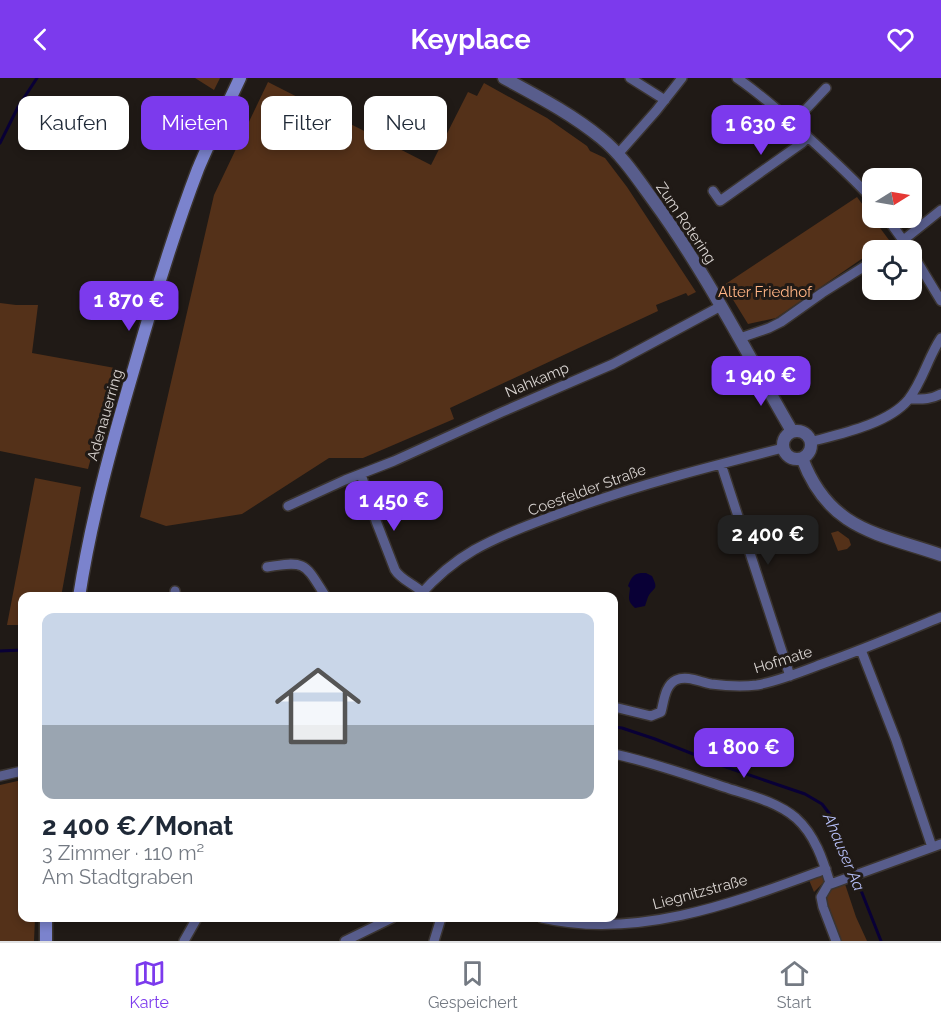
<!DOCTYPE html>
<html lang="de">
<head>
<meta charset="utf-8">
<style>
	body { margin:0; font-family:Raleway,sans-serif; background:#f6f6f7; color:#1f2937; height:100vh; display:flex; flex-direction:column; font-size:22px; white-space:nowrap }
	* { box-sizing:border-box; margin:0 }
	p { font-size:20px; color:#747a83 }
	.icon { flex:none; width:33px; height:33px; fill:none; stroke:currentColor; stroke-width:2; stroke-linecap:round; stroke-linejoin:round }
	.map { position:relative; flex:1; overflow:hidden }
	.details { position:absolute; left:18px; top:514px; width:600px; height:330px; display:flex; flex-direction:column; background:#fff; border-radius:12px; box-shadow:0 3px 9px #0003 }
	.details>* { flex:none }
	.guide { position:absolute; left:18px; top:18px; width:600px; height:54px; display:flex; gap:12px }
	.needle { width:39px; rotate:79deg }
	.controls { position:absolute; left:862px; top:90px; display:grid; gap:12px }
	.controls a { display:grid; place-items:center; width:60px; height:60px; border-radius:12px; background:#fff; box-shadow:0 3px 9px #0003; font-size:30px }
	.price { position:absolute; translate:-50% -51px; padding:0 14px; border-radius:12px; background:#7c3aed; color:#fff; font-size:20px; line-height:39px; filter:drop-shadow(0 2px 3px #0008) }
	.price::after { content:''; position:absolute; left:50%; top:36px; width:18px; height:14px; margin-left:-9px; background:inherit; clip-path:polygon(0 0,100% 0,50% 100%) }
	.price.selected { background:#222; color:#fff }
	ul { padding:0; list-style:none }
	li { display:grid; align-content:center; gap:12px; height:318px; padding:0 24px }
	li+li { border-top:2px solid #e0e1e3 }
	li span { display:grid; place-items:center; height:186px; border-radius:12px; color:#555 }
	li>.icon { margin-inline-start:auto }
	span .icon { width:108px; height:108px; fill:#fffc; stroke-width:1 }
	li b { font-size:26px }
	.tag { padding:0 21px; border-radius:12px; background:#fff; box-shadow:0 3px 9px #0003; font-size:21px; line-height:54px }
	.tag.selected { background:#7c3aed; color:#fff }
	header { display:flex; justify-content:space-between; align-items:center; height:78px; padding:0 24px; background:#7c3aed; color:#fff; font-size:27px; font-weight:700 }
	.tab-bar { display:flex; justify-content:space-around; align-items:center; height:84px; border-top:2px solid #e0e1e3; background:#fff; font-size:16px; color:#747a83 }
	.tab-bar a { display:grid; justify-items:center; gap:3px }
	.tab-bar .selected { color:#7c3aed }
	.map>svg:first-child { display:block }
</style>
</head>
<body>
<header><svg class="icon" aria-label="back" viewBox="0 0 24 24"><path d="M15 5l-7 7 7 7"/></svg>Keyplace<svg class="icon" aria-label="heart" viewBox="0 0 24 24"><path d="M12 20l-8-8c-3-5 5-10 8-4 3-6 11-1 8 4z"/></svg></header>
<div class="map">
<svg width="941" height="863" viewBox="0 0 941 863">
	<rect width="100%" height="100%" fill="#201a16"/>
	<!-- green -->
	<path fill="#543119" d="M195 0H220L214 12Z
		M268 4 431 87 468 14 477 18 484 5 547 40 587 68 590 73 605 80 627 109 696 214 688 218 686 215 656 227 658 233 450 330 454 341 363 380H329L242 436 166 448 140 439 214 117Z
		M857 119 889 162 776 240 748 246 724 207Z
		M0 225 16 227H38L32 275 115 290 88 391 0 373Z
		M35 400 81 409 61 519H22V547H7Z
		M838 453 849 461 851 467 847 471 838 473 831 455Z
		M22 702V840H35L34 863H0V707Z
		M823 797 825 799 826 802 814 814 809 802Z
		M844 803 856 839 867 863H841C837 853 823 822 828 813 831 807 839 805 844 803Z"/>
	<!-- water -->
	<path fill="#090036" d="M641 495H646L652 498C659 513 654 508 648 519 647 522 646 525 645 528L635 530C627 523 629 520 630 510L628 508C631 500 633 496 641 495Z"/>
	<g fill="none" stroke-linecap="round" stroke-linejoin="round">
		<!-- stream -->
		<path stroke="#090036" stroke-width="3" d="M0 65 18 29 37 0
			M0 573 22 572
			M614 649 622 650 655 661 726 689 805 716 822 726 832 739 881 863"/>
		<!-- minor casing -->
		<g stroke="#3a3430" stroke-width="12">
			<path id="minor" d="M630 0 665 22
				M737 0C763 18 786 39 809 60 831 80 853 100 873 122
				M793 45 826 10
				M618 76 656 33 682 0
				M713 113 720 123 802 65 808 59
				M887 140 910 172
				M891 172 941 132
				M912 175 941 223
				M740 260 769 250 781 244 822 215 873 183
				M909 321C921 321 930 322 941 316
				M810 364C840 356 888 346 908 322 923 303 928 279 941 260
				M721 386 790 598
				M361 396 376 443 395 492C401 502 414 506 422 514
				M288 428 345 402 394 383 502 334 613 286 721 228
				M267 489C307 482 305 486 326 519
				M175 513 176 519
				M418 519C434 501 453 484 474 472 505 455 539 443 572 431 641 406 712 388 783 370
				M861 572 896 662 932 769
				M614 629 651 638 661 634C664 623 665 607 676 602 687 597 700 604 711 606 726 608 742 609 757 607 779 603 801 594 822 586 862 572 902 555 941 539
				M614 676C651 684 688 697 724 709 748 717 776 723 796 740 815 757 823 782 830 805
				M0 698 22 693
				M542 840C639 862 736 824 826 791
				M184 863 197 840
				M345 863 392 840
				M434 863 441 840
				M836 863 823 829 821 819 828 807 941 766"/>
		</g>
		<!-- tertiary casing -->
		<g stroke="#3a3430" stroke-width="15">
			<path id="tertiary" d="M504 0C537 18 572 36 601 60 622 77 637 100 653 122 705 193 745 272 789 348L792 354
				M783 367a14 14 0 1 1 28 0a14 14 0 1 1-28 0Z
				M802 380C829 452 877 455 941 477"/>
		</g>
		<!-- secondary casing -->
		<g stroke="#3a3430" stroke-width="15">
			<path id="secondary" d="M79 519C91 441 112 365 134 290 153 223 173 156 198 91 211 60 226 30 240 0
				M46 863V840"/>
		</g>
		<!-- minor -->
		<use href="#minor" stroke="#585d8c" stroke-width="9"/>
		<!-- tertiary -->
		<use href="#tertiary" stroke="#585d8c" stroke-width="12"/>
		<!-- secondary -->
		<use href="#secondary" stroke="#7b83cd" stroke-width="12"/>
	</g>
	<g text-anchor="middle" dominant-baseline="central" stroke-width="6" stroke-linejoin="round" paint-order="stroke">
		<!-- street labels -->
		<g font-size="15" fill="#d8d3d0" stroke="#201a16">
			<text transform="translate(686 145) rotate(56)">Zum Rotering</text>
			<text transform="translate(537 302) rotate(-23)">Nahkamp</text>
			<text transform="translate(105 337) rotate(-74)">Adenauerring</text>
			<text transform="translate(587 412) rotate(-20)">Coesfelder Straße</text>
			<text transform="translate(783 582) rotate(-17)">Hofmate</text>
			<text transform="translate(700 814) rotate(-15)">Liegnitzstraße</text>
		</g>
		<!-- park labels -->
		<g font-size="15" fill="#ffb484" stroke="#201a16">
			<text x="765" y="214">Alter Friedhof</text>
		</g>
		<!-- water labels -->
		<g font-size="16" font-style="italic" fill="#b6bff8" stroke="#201a16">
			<text transform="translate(844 774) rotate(67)">Ahauser Aa</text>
		</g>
	</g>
</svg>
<div class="controls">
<a><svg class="needle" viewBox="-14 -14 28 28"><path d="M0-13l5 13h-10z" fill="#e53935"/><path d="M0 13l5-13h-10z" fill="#747a83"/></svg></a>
<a><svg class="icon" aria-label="locate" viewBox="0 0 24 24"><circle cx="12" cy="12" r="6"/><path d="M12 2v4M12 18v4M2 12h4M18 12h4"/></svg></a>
</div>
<b class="price" style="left:761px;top:78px">1 630 €</b>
<b class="price" style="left:129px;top:254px">1 870 €</b>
<b class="price" style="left:761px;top:329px">1 940 €</b>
<b class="price" style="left:394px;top:454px">1 450 €</b>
<b class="price selected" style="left:768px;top:488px">2 400 €</b>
<b class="price" style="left:744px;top:701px">1 800 €</b>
<div class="guide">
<a class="tag">Kaufen</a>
<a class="tag selected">Mieten</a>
<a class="tag">Filter</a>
<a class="tag">Neu</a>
</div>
<section class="details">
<ul>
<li><span style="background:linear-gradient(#c9d6e8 60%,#9aa5b1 0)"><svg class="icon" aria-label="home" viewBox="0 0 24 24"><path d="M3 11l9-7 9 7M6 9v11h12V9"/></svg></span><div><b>2 400 €/Monat</b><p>3 Zimmer · 110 m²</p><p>Am Stadtgraben</p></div></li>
</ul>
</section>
</div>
<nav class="tab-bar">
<a class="selected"><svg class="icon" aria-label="map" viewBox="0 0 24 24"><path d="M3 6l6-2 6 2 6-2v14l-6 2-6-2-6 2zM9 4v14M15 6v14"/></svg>Karte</a>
<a><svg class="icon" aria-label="saved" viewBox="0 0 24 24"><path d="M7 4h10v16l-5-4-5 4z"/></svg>Gespeichert</a>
<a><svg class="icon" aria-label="home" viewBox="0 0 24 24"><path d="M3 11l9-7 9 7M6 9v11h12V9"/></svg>Start</a>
</nav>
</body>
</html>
